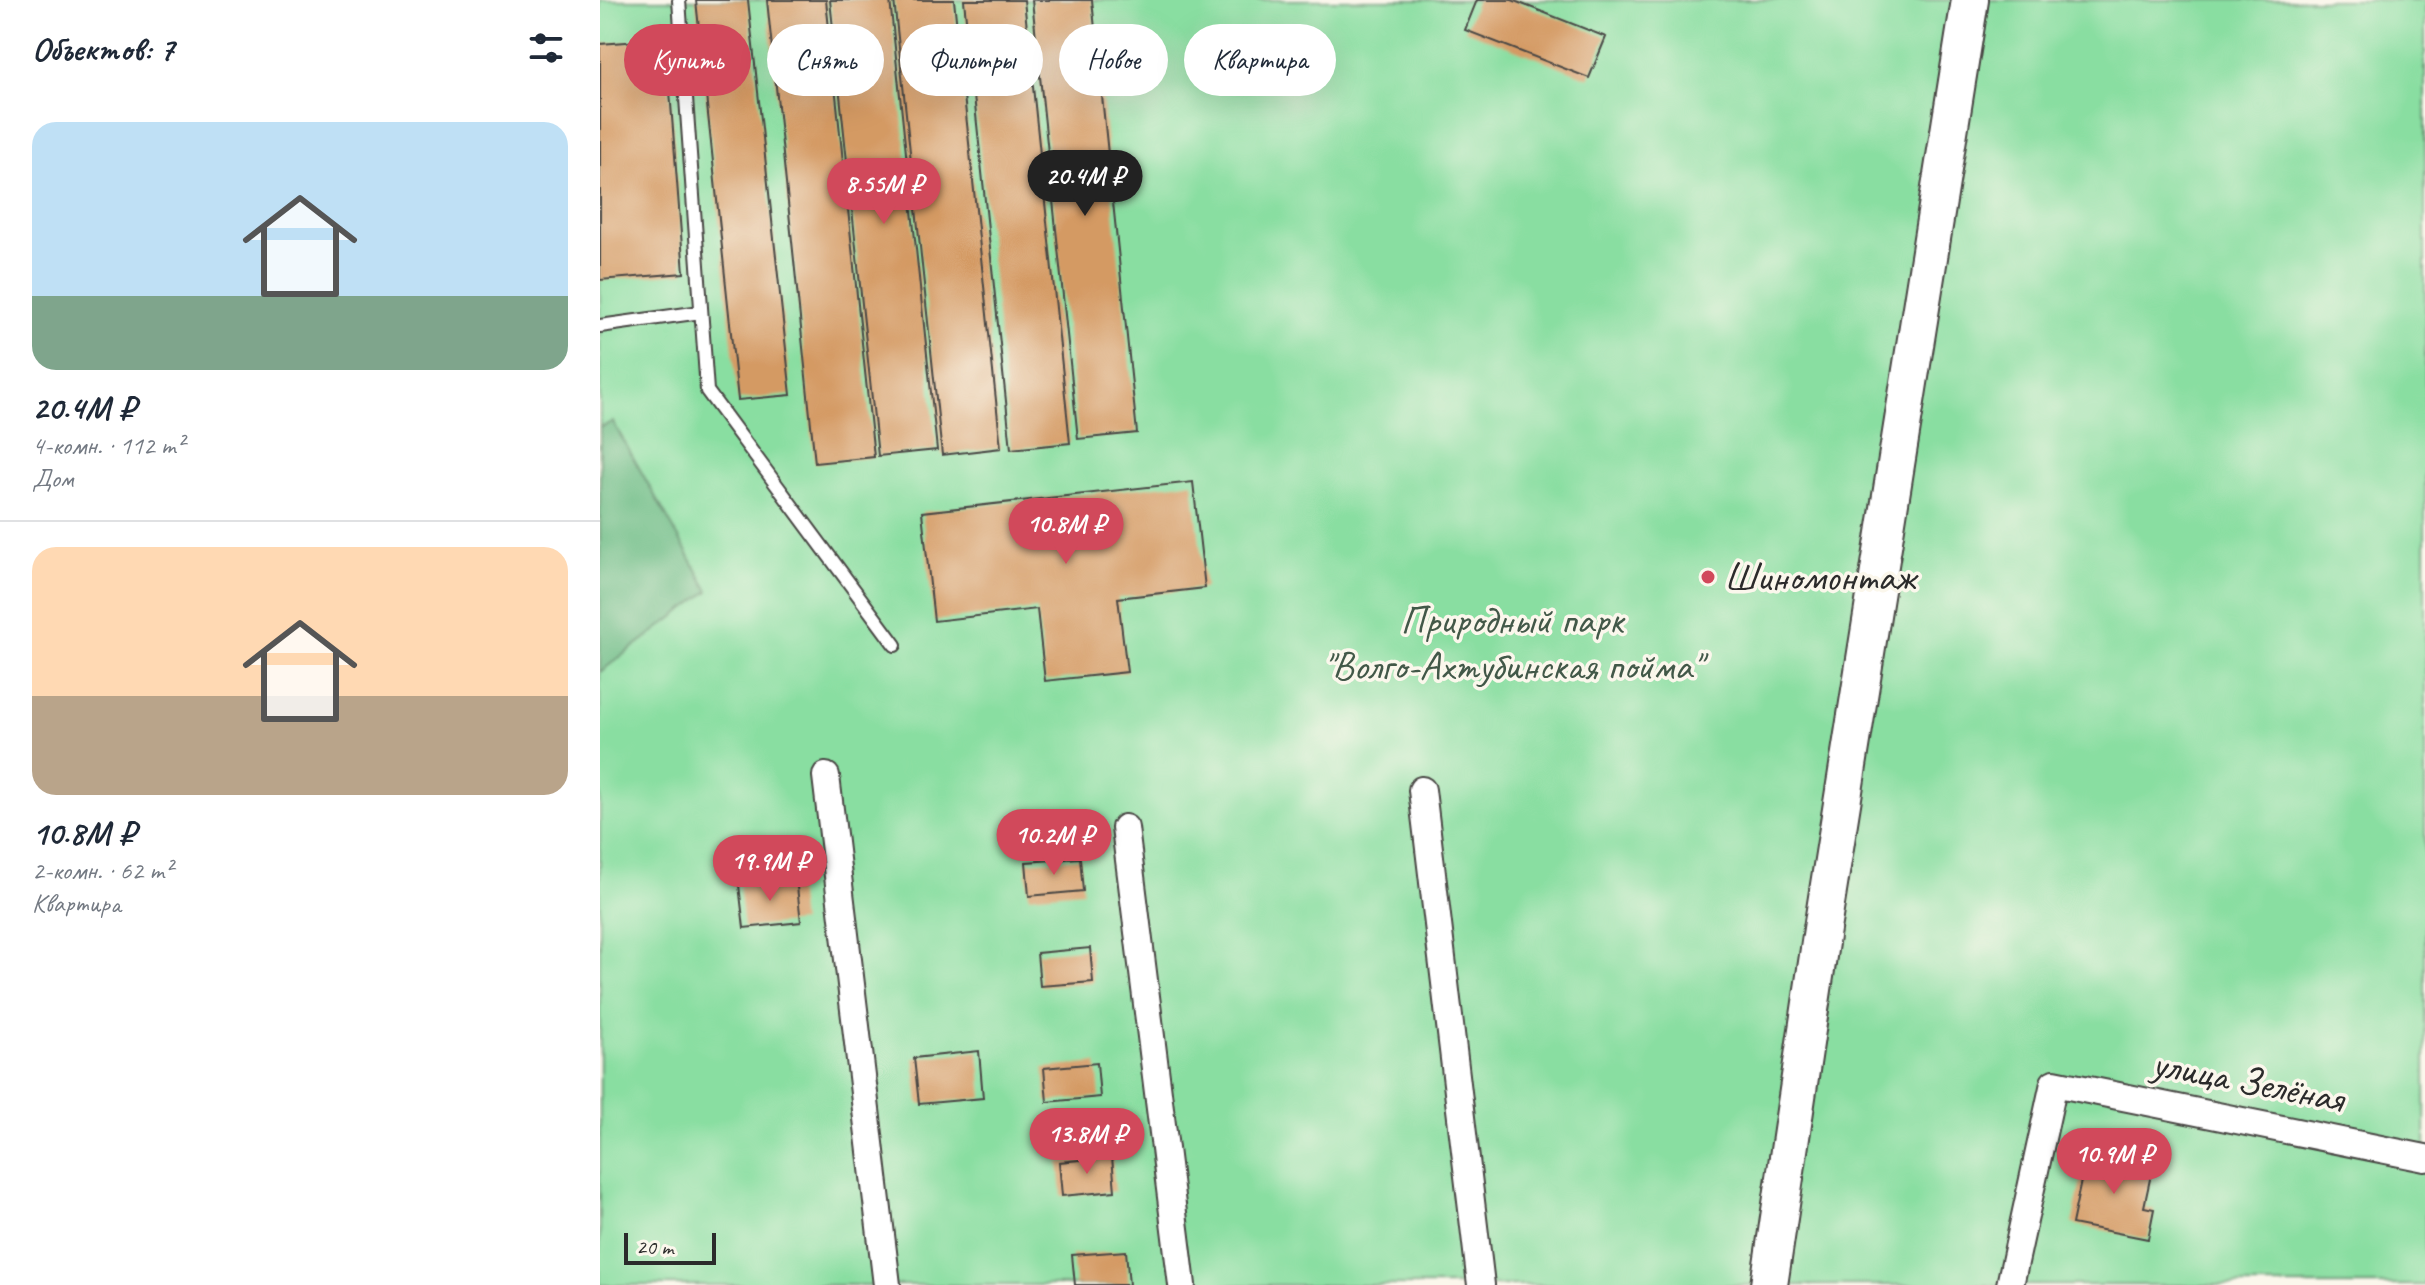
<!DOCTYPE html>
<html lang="ru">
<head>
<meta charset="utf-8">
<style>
	body { margin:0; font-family:Caveat,sans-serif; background:#f2f2f3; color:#1f2937; height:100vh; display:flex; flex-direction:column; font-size:30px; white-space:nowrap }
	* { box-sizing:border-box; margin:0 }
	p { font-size:26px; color:#747a83 }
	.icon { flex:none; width:44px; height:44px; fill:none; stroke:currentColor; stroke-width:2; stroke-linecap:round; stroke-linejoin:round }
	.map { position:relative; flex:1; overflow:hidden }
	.sheet { display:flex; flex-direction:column; background:#fff; width:600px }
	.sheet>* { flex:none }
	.top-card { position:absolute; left:24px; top:24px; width:760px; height:72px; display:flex; gap:16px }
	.scale { position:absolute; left:24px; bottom:20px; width:92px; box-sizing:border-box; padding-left:8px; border:4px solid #2b2b2b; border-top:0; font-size:22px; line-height:28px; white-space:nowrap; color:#2b2b2b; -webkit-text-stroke:6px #fbf7ec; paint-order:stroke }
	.price { position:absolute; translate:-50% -68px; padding:0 18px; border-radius:28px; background:#d1495b; color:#fff; font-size:26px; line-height:52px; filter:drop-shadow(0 2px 4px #0008) }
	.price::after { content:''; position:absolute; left:50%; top:48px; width:24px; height:18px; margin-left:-12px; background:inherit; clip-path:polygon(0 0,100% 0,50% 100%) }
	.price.current { background:#222; color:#fff }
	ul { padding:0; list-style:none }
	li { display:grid; align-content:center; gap:16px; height:424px; padding:0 32px }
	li+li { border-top:2px solid #e0e1e3 }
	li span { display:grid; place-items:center; height:248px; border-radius:24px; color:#555 }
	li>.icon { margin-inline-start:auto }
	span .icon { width:144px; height:144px; fill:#fffc; stroke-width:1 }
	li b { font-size:34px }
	h2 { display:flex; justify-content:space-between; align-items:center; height:96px; padding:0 32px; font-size:34px }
	.chip { padding:0 28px; border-radius:36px; background:#fff; box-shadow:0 8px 32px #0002; font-size:28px; line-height:72px }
	.chip.current { background:#d1495b; color:#fff }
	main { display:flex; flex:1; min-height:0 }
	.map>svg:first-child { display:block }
</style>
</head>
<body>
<main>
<section class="sheet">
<h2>Объектов: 7<svg class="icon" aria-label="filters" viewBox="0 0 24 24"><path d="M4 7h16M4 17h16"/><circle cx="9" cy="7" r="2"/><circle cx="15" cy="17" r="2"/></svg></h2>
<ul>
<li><span style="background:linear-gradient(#bfe0f5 70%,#7fa58c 0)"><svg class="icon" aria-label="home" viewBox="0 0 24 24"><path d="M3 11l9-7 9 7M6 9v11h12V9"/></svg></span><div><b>20.4M ₽</b><p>4-комн. · 112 m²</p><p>Дом</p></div></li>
<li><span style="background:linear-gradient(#ffd9b3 60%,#b9a48a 0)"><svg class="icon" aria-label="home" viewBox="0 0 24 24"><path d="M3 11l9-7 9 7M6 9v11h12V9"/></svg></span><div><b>10.8M ₽</b><p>2-комн. · 62 m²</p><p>Квартира</p></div></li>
</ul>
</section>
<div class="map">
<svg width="1825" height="1285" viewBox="0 0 1825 1285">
	<rect width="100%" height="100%" fill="#fbf7ec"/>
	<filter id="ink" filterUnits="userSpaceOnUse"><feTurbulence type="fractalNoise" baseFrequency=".0125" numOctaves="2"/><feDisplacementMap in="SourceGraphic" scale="16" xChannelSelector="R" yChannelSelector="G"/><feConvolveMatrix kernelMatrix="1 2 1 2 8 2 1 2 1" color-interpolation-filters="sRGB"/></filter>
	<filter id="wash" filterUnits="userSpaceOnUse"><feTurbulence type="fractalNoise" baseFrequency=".006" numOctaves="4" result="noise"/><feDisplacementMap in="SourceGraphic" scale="32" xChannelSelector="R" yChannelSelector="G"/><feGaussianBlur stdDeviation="1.8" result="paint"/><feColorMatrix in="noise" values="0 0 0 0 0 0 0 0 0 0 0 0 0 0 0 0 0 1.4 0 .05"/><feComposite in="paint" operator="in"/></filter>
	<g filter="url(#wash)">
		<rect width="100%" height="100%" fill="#f6e6cf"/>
		<!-- green -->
		<path fill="#89dea1" stroke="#5a8466" stroke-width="2" d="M0 0H1825V1285H0Z"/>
		<!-- forest -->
		<path fill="#6ebd87" stroke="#4c7459" stroke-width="2" d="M13 422 109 591 0 672V427Z"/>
		<g id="blocks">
			<!-- building -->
			<path fill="#d49a64" d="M96 0H148L191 395 138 400Z
				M167 0H226L274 457 215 463Z
				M230 0H290L337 450 278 456Z
				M294 0H354L401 448 342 455Z
				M364 0H424L470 443 411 449Z
				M432 0H492L537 433 478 439Z
				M877 0H912L1006 37 989 78 865 30Z
				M66 39 84 273 0 280V44Z
				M593 482 605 588 518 598 527 672 445 681 437 609 334 621 322 512Z
				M480 858 483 891 429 896 426 862Z
				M196 878 201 922 144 928 139 885Z
				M490 948 493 982 440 986 437 953Z
				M379 1051 383 1098 319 1104 314 1058Z
				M497 1063 500 1097 447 1102 444 1068Z
				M1487 1152 1553 1165 1544 1207 1554 1209 1548 1239 1472 1224Z
				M512 1157 515 1191 462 1196 459 1162Z
				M526 1251 529 1285H475L472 1255Z"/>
		</g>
	</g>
	<g filter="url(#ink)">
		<use href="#blocks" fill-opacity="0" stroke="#494744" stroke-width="2"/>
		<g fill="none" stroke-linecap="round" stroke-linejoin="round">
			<!-- lane casing -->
			<g stroke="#494744" stroke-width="16">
				<path id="lane" d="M79 0 107 391 295 645
					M0 326 101 312"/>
			</g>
			<!-- street casing -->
			<g stroke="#494744" stroke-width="30">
				<path id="street" d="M226 776 287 1285
					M822 790 881 1285
					M525 828 582 1285
					M1410 1285 1454 1083 1825 1158"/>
			</g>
			<!-- secondary casing -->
			<g stroke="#494744" stroke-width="40">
				<path id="secondary" d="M1169 1285 1222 929 1370 0"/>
			</g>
			<!-- lane -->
			<use href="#lane" stroke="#fff" stroke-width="12"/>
			<!-- street -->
			<use href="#street" stroke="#fff" stroke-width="26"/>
			<!-- secondary -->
			<use href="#secondary" stroke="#fff" stroke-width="36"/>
		</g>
	</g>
	<!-- markers -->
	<circle fill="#d1495b" stroke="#fbf7ec" stroke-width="3" cx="1108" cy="577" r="8"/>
	<g text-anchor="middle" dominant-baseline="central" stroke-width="7" stroke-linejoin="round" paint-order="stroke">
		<!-- poi labels -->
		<g font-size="40" fill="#2b2b2b" stroke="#fbf7ec" text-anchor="start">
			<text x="1124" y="577">Шиномонтаж</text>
		</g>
		<!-- park labels -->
		<g font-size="40" fill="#425848" stroke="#fbf7ec">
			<text x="912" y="620">Природный парк<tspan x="912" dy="46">"Волго-Ахтубинская пойма"</tspan></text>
		</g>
		<!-- street labels -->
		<g font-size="40" fill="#2b2b2b" stroke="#fbf7ec">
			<text transform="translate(1648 1081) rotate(11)">улица Зелёная</text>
		</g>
	</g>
</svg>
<div class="scale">20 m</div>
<b class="price current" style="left:485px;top:218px">20.4M ₽</b>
<b class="price" style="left:284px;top:226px">8.55M ₽</b>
<b class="price" style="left:466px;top:566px">10.8M ₽</b>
<b class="price" style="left:454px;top:877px">10.2M ₽</b>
<b class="price" style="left:170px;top:903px">19.9M ₽</b>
<b class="price" style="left:487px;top:1176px">13.8M ₽</b>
<b class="price" style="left:1514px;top:1196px">10.9M ₽</b>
<div class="top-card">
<a class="chip current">Купить</a>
<a class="chip">Снять</a>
<a class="chip">Фильтры</a>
<a class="chip">Новое</a>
<a class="chip">Квартира</a>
</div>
</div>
</main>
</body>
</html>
